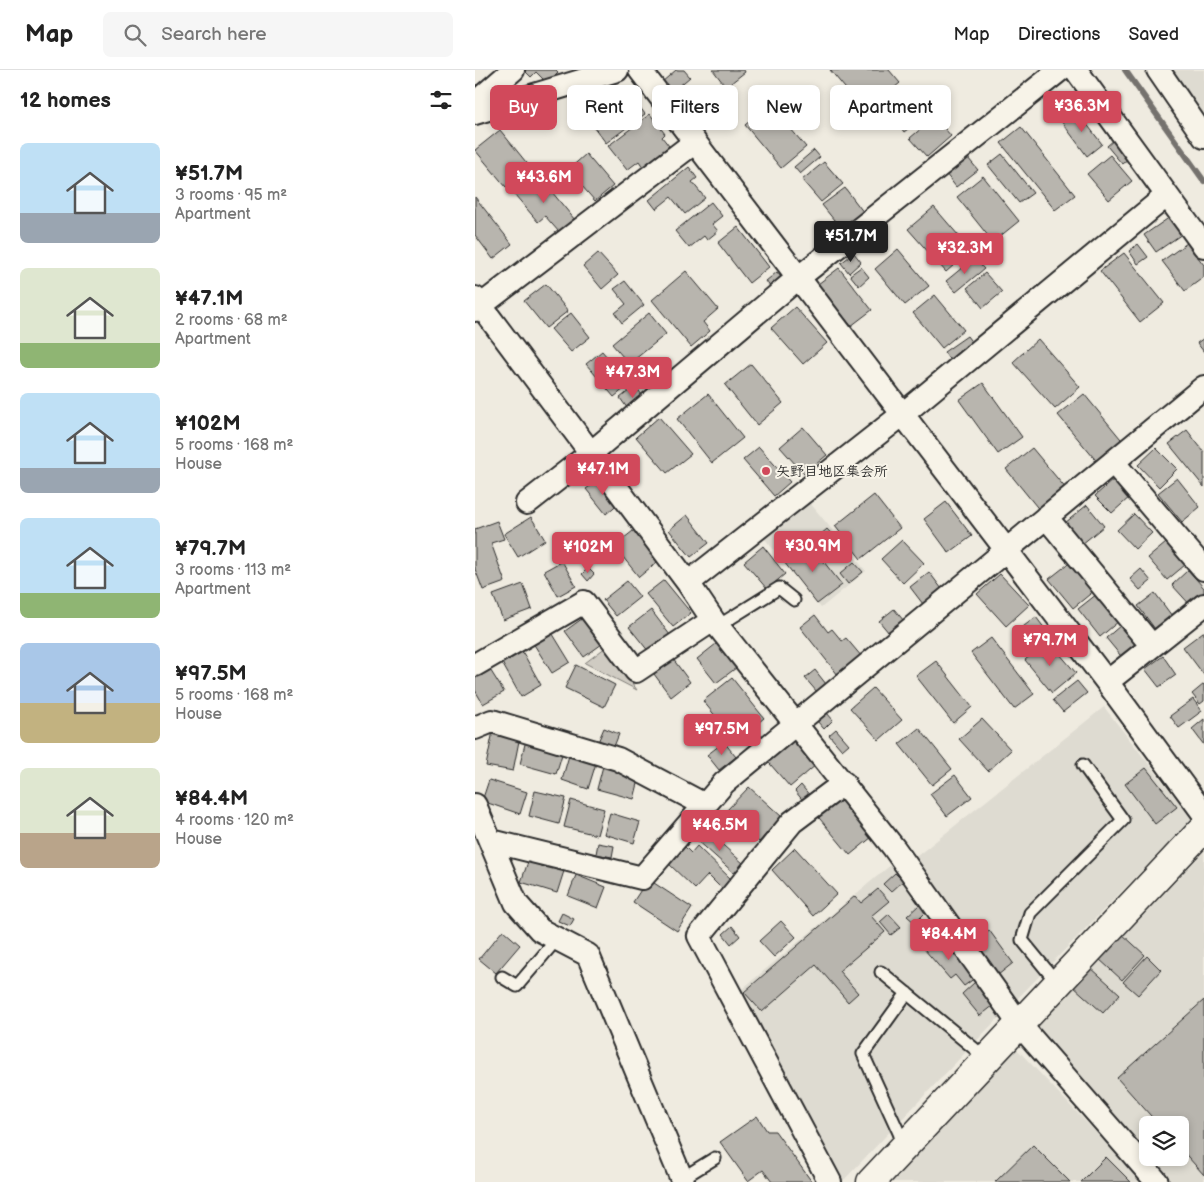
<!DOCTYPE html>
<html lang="en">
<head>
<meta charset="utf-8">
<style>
	body { margin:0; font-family:"Balsamiq Sans","Klee One",sans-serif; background:#f6f6f6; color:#222; height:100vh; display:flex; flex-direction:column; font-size:19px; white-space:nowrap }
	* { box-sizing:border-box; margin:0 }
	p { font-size:16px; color:#767676 }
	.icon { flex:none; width:28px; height:28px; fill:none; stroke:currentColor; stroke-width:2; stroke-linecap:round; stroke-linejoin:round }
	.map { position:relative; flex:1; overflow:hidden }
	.panel { display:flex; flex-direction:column; background:#fff; width:475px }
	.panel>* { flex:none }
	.banner { position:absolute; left:15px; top:15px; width:475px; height:45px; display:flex; gap:10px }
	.controls { position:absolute; left:664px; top:1046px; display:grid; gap:10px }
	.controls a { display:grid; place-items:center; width:50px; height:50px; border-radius:8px; background:#fff; box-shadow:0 2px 8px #0003; font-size:25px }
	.price { position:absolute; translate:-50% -42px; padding:0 11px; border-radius:5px; background:#d1495b; color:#fff; font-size:16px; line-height:32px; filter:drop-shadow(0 1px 2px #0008) }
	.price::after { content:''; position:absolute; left:50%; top:30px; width:15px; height:11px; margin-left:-8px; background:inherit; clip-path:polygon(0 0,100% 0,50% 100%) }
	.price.current { background:#222; color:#fff }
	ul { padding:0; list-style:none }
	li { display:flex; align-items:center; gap:15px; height:125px; padding:0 20px }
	li span { display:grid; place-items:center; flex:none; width:140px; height:100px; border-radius:8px; color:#555 }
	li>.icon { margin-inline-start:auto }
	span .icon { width:60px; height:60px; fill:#fffc; stroke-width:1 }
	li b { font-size:21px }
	h2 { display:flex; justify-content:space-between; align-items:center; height:60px; padding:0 20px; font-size:21px }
	.tag { padding:0 18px; border-radius:8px; background:#fff; box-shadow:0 2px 8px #0003; font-size:18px; line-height:45px }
	.tag.current { background:#d1495b; color:#fff }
	header { display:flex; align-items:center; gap:30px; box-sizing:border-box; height:70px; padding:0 25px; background:#fff; border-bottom:1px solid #e0e0e0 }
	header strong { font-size:24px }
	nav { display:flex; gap:28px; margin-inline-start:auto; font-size:18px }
	.search { width:350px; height:45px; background:#f6f6f6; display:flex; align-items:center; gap:12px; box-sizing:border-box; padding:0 18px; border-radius:8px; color:#767676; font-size:19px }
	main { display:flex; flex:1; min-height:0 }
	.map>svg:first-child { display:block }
</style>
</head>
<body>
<header>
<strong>Map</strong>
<div class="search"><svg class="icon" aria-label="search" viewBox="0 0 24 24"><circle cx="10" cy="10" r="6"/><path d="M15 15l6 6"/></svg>Search here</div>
<nav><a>Map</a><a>Directions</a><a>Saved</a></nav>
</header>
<main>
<section class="panel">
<h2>12 homes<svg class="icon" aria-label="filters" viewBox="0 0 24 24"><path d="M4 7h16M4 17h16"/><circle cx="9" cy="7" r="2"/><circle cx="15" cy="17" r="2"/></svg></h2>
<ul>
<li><span style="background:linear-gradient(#bfe0f5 70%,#9aa5b1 0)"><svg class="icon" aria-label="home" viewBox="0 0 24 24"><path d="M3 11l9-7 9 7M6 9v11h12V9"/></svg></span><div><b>¥51.7M</b><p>3 rooms · 95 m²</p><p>Apartment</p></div></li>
<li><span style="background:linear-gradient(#dfe7d0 75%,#8fb573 0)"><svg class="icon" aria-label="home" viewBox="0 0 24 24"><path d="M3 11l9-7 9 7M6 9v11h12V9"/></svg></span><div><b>¥47.1M</b><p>2 rooms · 68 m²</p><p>Apartment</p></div></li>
<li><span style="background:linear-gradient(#bfe0f5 75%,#9aa5b1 0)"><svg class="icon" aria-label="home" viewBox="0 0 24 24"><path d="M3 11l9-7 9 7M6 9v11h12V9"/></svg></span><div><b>¥102M</b><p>5 rooms · 168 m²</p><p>House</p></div></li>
<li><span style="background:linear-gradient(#bfe0f5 75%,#8fb573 0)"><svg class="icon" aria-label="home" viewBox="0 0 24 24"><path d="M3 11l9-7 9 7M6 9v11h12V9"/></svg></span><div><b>¥79.7M</b><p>3 rooms · 113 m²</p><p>Apartment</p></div></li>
<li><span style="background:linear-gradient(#a9c7e8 60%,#c2b280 0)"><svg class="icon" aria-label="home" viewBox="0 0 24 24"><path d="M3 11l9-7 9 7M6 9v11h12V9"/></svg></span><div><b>¥97.5M</b><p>5 rooms · 168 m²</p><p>House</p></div></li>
<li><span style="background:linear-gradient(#dfe7d0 65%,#b9a48a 0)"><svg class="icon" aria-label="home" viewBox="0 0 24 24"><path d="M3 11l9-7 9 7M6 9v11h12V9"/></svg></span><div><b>¥84.4M</b><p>4 rooms · 120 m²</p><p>House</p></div></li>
</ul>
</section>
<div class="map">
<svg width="729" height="1112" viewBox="0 0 729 1112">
	<rect width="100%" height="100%" fill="#efebe0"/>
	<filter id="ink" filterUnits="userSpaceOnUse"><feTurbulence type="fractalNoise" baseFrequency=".02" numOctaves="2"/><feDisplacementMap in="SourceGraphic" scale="10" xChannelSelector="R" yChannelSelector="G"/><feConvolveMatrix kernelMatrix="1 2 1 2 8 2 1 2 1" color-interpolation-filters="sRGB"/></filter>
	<g filter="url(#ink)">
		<!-- built -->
		<path fill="#dedbd1" d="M695 0H729V47Z
			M335 433 391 501 346 538 290 469Z
			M629 637 717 749 540 931 437 790Z
			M729 782V1112H696L674 1088H705V1055H672V1086L561 958Z
			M417 794 528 943 367 1112 261 924Z
			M539 976 668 1112H410Z"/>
		<!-- green -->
		<path fill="#cfcbc2" stroke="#7d7b76" d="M131 577 162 620 110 593Z"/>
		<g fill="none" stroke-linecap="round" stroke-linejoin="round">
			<!-- stream -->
			<path stroke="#74726e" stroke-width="6" d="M650 0 729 111"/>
		</g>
		<!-- building -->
		<path fill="#b8b5ae" stroke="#2b2b2b" d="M49 0H81L83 2 72 13 61 2 56 7Z
			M201 0H209L215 7 196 23 187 12Z
			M238 0H269L270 2 251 17Z
			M355 0H414L425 13 390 42Z
			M213 16 225 31 211 41 200 26Z
			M151 19 170 44 131 73 112 48Z
			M295 34 331 77 306 98 270 55Z
			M438 36 447 48 429 62 420 50Z
			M601 40 627 74 612 86 586 51Z
			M175 44 190 64 187 67 194 76 168 97 164 91 152 100 133 76Z
			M460 47 476 66 452 87 435 68Z
			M546 57 600 125 580 140 526 73Z
			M25 60 55 97 31 117 0 80Z
			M640 69 655 87 647 94 632 76Z
			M339 80 345 87 325 104 319 97Z
			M111 84 138 116 120 131 93 100Z
			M527 84 558 123 544 133 513 95Z
			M635 85 657 111 634 130 612 104Z
			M493 88 503 100 481 117 471 104Z
			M349 92 368 114 346 132 327 110Z
			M214 97 222 108 217 112 230 128 210 144 196 127 181 139 174 130Z
			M63 105 100 150 84 162 70 146 63 152 40 125Z
			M508 106 544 151 518 172 482 127Z
			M370 118 389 143 367 160 347 135Z
			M0 127 37 174 18 189 0 165Z
			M236 132 247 146 237 154 243 161 232 170 229 166 214 178 200 161Z
			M459 137 496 180 471 202 433 159Z
			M695 147 707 164 681 182 669 165Z
			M263 157 294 197 274 213 243 173Z
			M712 173 729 195V207L710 221 687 191Z
			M663 174 673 187 663 194 654 181Z
			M423 179 454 216 430 235 400 199Z
			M123 183 143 205 127 219 108 196Z
			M379 183 386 192 374 203 366 193Z
			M649 183 689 233 665 252 625 201Z
			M499 188 509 199 481 222 471 211Z
			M386 197 394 207 384 216 375 205Z
			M364 198 397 240 376 256 343 214Z
			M211 201 243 239 228 252 235 261 216 277 177 230Z
			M302 202 312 215 300 224 291 211Z
			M510 203 527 222 508 238 492 218Z
			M150 211 169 235 147 253 140 243 151 234 139 219Z
			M71 214 93 241 71 258 49 231Z
			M460 225 489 260 467 278 438 243Z
			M320 237 352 273 328 294 296 258Z
			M96 243 115 267 96 282 76 259Z
			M174 243 191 264 154 294 137 274Z
			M492 266 501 278 478 295 469 282Z
			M729 268V282L722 273Z
			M563 269 605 317 580 339 538 292Z
			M127 281 155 314 139 327 111 294Z
			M276 294 308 333 282 355 250 315Z
			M508 313 547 367 523 384 484 330Z
			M160 316 171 330 155 342 145 328Z
			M233 324 268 368 237 393 202 349Z
			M609 324 650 374 624 394 583 345Z
			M184 347 216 384 192 403 161 367Z
			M328 357 352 385 329 404 305 377Z
			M712 360 729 382V417L694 374Z
			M284 377 315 412 299 426 268 390Z
			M557 378 592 420 566 442 531 399Z
			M681 378 702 399 684 417 663 395Z
			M126 408 145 432 131 444 111 419Z
			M640 408 656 426 637 443 620 426Z
			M702 408 725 437 707 452 683 423Z
			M399 425 425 458 386 489 360 456Z
			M471 432 497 466 474 483 449 449Z
			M612 435 629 456 607 474 590 453Z
			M659 444 677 463 660 479 642 460Z
			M212 445 234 473 216 487 194 460Z
			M56 447 70 470 43 487 29 464Z
			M22 451 29 469 16 473 30 512 8 520 0 499V459Z
			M163 457 188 487 164 507 139 476Z
			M352 459 361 469 346 482 337 472Z
			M427 470 449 493 428 513 406 489Z
			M334 473 367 515 342 534 309 492Z
			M691 473 710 495 692 510 673 488Z
			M288 476 310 504 292 519 269 492Z
			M87 491 101 516 83 526 69 501Z
			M597 491 620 520 598 538 574 509Z
			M379 492 388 502 373 514 365 504Z
			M113 498 119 504 113 511 107 504Z
			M666 499 676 511 665 520 655 509Z
			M713 500 729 518V528L718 538 697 515Z
			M454 502 470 523 451 538 435 517Z
			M525 504 554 535 531 556 502 524Z
			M189 510 216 543 198 557 171 524Z
			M152 511 165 527 141 546 128 530Z
			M48 514 57 539 28 550 18 525Z
			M680 523 697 546 680 559 663 536Z
			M622 524 644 551 625 567 603 539Z
			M419 539 434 557 419 569 404 551Z
			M176 540 195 565 174 582 154 557Z
			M340 545 353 562 357 559 367 571 371 568 387 587 363 605 325 557Z
			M561 547 573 563 557 575 545 559Z
			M108 548 127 574 109 587 90 561Z
			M646 555 666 578 650 591 631 568Z
			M76 561 95 592 77 603 58 573Z
			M728 562H729V605L708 577Z
			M516 568 559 624 539 639 496 583Z
			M246 570 265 595 241 613 222 589Z
			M573 570 601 603 577 623 550 590Z
			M47 581 66 615 46 627 27 593Z
			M688 586 701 605 684 617 670 599Z
			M198 589 215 612 196 627 179 604Z
			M461 591 497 637 478 653 441 606Z
			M101 595 140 615 129 637 90 618Z
			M14 598 29 622 8 634 0 620V606Z
			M340 600 351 614 342 622 330 608Z
			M257 608 289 648 261 671 228 631Z
			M602 611 612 623 588 642 578 630Z
			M729 614V631L725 634 717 624Z
			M398 618 427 650 404 670 375 638Z
			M718 629 727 641 704 658 695 646Z
			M352 643 358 650 349 659 342 651Z
			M507 649 536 680 513 701 484 669Z
			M729 649V675L717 659Z
			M129 658 144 664 138 679 123 672Z
			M444 658 477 699 457 715 424 674Z
			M361 659 374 674 367 680 354 665Z
			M18 661 45 666 38 701 11 696Z
			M315 665 341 695 315 717 289 687Z
			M51 670 88 681 81 704 45 694Z
			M249 672 261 687 244 700 232 685Z
			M95 682 122 690 113 719 87 710Z
			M128 696 165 706 159 729 122 719Z
			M671 698 702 737 680 754 650 714Z
			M480 705 497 727 472 746 455 724Z
			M14 710 52 722 45 744 7 731Z
			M326 715 336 727 330 733 320 721Z
			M274 717 307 747 284 772 251 741Z
			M60 721 91 728 84 754 54 746Z
			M362 725 397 767 375 785 340 743Z
			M96 730 129 739 122 765 89 757Z
			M135 743 165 752 159 773 129 764Z
			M230 759 269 794 260 804 221 769Z
			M123 773 139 776 137 787 121 784Z
			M209 776 216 783 222 776 258 811 249 821 233 805 220 819 193 793Z
			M320 778 362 824 338 846 297 800Z
			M54 789 89 801 82 823 46 812Z
			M420 803 428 811 416 822 408 814Z
			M101 805 131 817 123 838 93 826Z
			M173 809 217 838 202 861 158 832Z
			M403 819 414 831 396 846 410 862 364 901 383 923 373 932 341 895 287 942 269 922 380 826 386 833Z
			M444 835 451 842 440 853 432 846Z
			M87 843 99 849 95 856 83 851Z
			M414 844 426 857 416 865 405 852Z
			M306 851 321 867 299 887 284 871Z
			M257 856 265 866 256 874 248 864Z
			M28 860 45 875 21 903 4 889Z
			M514 860 538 893 523 905 499 872Z
			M646 863 670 885 647 910 623 888Z
			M464 866 500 908 489 916 480 905 475 909 449 879Z
			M672 886 686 900 663 925 648 912Z
			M615 897 645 924 628 943 598 916Z
			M500 912 519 935 505 946 487 924Z
			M729 930V1105L705 1078V1055H684L642 1008Z
			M282 1046 292 1061H300L337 1112H297L288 1100 273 1111 245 1072Z
			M558 1075 595 1112H520Z
			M631 1087 656 1112H606Z"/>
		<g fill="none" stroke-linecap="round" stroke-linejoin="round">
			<!-- service casing -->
			<g stroke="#2b2b2b" stroke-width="15">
				<path id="service" d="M243 556 304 518 319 530
					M406 902 512 989
					M27 907 42 916 82 869
					M583 914 547 870 555 843 648 750 608 695
					M430 1076 388 984 432 923
					M206 1109 240 1088"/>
			</g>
			<!-- minor casing -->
			<g stroke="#2b2b2b" stroke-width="26">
				<path id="minor" d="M165 0 632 612 729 744
					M601 0 729 176
					M683 0 729 67
					M0 33 38 0
					M0 43 142 0
					M0 228 213 513 238 550 419 778 545 955 682 1112
					M0 240 220 72
					M638 392 729 499
					M52 433 116 383 323 208 585 0
					M571 447 677 576
					M213 513 428 344 691 126
					M0 595 109 532 161 601 238 550
					M632 612 729 535
					M0 658 17 651 143 689 230 735
					M0 735 41 833 65 860 113 885 208 1112
					M16 771 167 808 249 713 729 317
					M355 1112 224 866 317 752 369 713"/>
			</g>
			<!-- tertiary casing -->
			<g stroke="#2b2b2b" stroke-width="31">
				<path id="tertiary" d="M396 1112 729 758"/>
			</g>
			<!-- service -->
			<use href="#service" stroke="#f7f3e8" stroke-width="11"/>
			<!-- minor -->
			<use href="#minor" stroke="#f7f3e8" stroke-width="22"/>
			<!-- tertiary -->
			<use href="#tertiary" stroke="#f7f3e8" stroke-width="28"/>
		</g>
	</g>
	<!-- markers -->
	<circle fill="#d1495b" stroke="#f7f3e8" stroke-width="2" cx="291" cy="401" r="5"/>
	<g text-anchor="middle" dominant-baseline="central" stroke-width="4" stroke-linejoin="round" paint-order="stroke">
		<!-- poi labels -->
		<g font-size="14" font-weight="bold" fill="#2b2b2b" stroke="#f7f3e8" text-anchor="start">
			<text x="301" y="401">矢野目地区集会所</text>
		</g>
	</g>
</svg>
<div class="controls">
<a><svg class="icon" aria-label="layers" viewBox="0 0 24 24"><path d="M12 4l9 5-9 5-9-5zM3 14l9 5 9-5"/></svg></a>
</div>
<b class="price" style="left:607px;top:63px">¥36.3M</b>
<b class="price" style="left:69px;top:134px">¥43.6M</b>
<b class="price current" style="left:376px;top:193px">¥51.7M</b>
<b class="price" style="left:490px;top:205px">¥32.3M</b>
<b class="price" style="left:158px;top:329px">¥47.3M</b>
<b class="price" style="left:128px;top:426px">¥47.1M</b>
<b class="price" style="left:338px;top:503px">¥30.9M</b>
<b class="price" style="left:113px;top:504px">¥102M</b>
<b class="price" style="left:575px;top:597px">¥79.7M</b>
<b class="price" style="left:247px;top:686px">¥97.5M</b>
<b class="price" style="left:245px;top:782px">¥46.5M</b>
<b class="price" style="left:474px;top:891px">¥84.4M</b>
<div class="banner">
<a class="tag current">Buy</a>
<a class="tag">Rent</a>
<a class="tag">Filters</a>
<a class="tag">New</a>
<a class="tag">Apartment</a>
</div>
</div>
</main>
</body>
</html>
